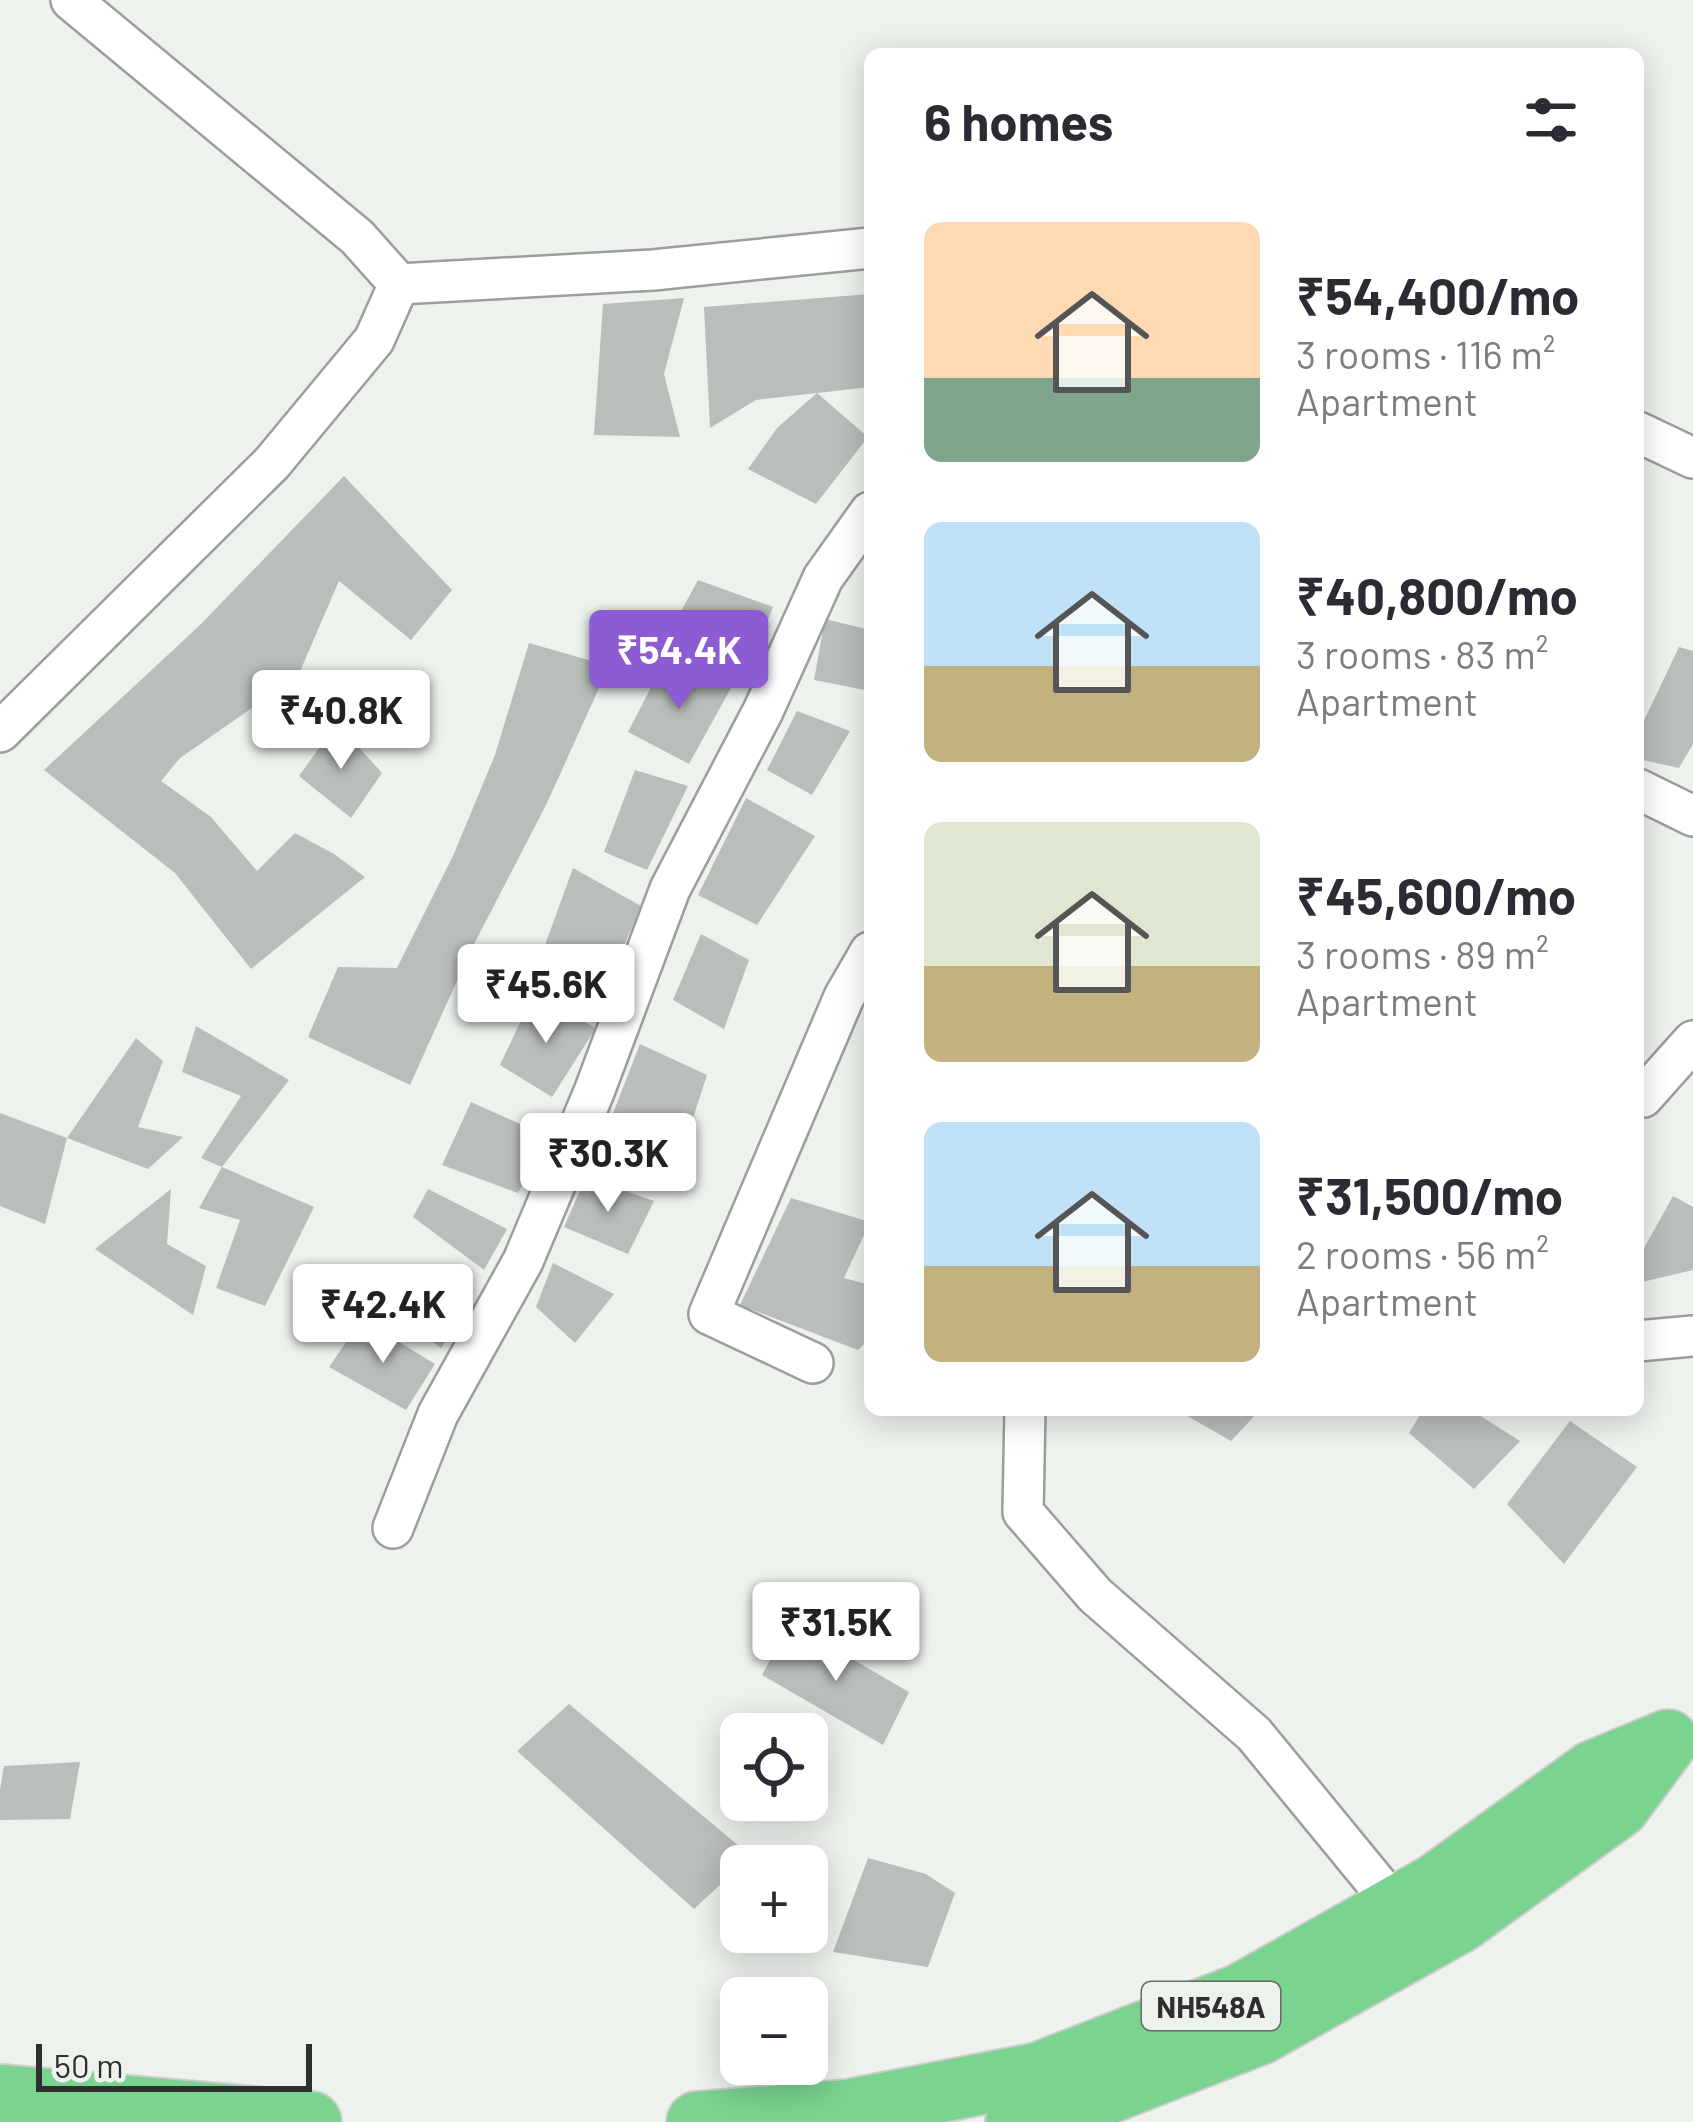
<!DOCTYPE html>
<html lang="en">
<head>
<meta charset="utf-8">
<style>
	body { margin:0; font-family:Barlow,sans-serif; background:#f2f2f3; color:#2b2b33; height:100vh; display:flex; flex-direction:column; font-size:45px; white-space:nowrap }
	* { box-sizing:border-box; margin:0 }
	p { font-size:39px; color:#7c7c81 }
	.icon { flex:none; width:66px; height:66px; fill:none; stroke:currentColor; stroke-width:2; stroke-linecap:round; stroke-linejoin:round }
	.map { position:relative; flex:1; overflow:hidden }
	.panel { position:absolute; left:864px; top:48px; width:780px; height:1368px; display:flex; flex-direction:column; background:#fff; border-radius:18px; box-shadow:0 6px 30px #0003 }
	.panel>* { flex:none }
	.buttons { position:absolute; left:720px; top:1713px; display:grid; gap:24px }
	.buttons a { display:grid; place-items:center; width:108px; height:108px; border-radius:18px; background:#fff; box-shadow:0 6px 30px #0003; font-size:60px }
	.scale { position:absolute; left:36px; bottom:30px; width:276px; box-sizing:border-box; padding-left:12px; border:6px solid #2e2f2e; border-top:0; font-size:33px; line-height:42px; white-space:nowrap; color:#2e2f2e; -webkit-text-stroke:9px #edf2ed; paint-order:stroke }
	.price { position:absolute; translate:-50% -102px; padding:0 27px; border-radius:12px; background:#fff; color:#222; font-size:39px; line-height:78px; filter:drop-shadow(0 3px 6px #0008) }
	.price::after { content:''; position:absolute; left:50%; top:72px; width:36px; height:27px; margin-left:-18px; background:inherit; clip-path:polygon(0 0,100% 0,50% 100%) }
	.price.on { background:#8d5bd4; color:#fff }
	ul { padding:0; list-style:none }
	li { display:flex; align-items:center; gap:36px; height:300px; padding:0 60px }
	li span { display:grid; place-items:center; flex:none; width:336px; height:240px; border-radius:18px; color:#555 }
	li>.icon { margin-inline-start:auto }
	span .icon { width:144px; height:144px; fill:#fffc; stroke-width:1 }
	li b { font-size:51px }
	h2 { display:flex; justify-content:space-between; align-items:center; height:144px; padding:0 60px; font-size:51px }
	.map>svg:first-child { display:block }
</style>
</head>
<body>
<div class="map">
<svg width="1693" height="2122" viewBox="0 0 1693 2122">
	<rect width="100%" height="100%" fill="#edf2ed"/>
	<!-- building -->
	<path fill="#b9beba" d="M870 294V387L756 400 710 428 704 307Z
		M684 298 664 374 680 437 594 435 603 304Z
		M817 393 868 437 816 504 748 469 777 428Z
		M344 476 452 590 411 640 339 581 298 676 180 758 161 781 211 817 257 871 295 833 334 854 365 877 251 969 175 873 44 770 200 625Z
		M698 580 773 607 752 660 669 633Z
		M825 619 870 630V691L814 680Z
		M529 643 609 666 547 803 471 950 410 1085 308 1037 338 967 397 968 453 856 495 755Z
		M1679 647 1693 651V744L1679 768 1638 759V733Z
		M663 664 731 688 689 764 628 732Z
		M797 711 850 731 812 795 767 770Z
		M337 723 382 773 351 818 299 776Z
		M635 770 688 786 647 870 604 852Z
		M746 798 815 836 757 925 698 895Z
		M573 868 641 906 602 997 537 967Z
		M701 934 749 960 724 1029 673 1000Z
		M533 995 596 1028 552 1097 500 1065Z
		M196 1026 289 1080 222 1167 314 1207 265 1306 216 1288 240 1220 199 1208 222 1167 201 1158 241 1096 182 1072Z
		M136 1038 163 1061 138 1127 183 1137 148 1169 67 1138Z
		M640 1044 707 1075 683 1149 612 1116Z
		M471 1102 549 1137 518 1193 442 1165Z
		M0 1113 67 1138 45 1224 0 1206Z
		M586 1177 654 1201 628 1254 564 1227Z
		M171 1189 167 1244 206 1266 193 1315 95 1249Z
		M428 1189 507 1229 484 1270 413 1217Z
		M1673 1196 1693 1207V1270L1638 1283V1259Z
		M791 1198 870 1222 844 1278 870 1285V1338L858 1350 740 1305Z
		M553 1263 614 1294 575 1343 536 1307Z
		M401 1264 469 1302 441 1348 378 1304Z
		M358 1325 391 1337 435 1364 406 1410 329 1367Z
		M1177 1410H1260L1231 1441Z
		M1423 1410H1471L1520 1441 1474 1489 1409 1433Z
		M1570 1421 1637 1467 1564 1564 1507 1504Z
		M790 1623 909 1692 883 1745 762 1675Z
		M569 1704 751 1856 694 1909 517 1751Z
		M80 1762 70 1819 0 1820V1790L4 1766Z
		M868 1858 926 1874 955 1893 928 1967 833 1952Z"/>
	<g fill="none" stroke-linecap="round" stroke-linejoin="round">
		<!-- minor casing -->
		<g stroke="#9a9f9b" stroke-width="44">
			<path id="minor" d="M399 284 653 270 870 248
				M1638 432 1693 458
				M0 732 272 463 374 340 399 284 357 237 71 0
				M1638 789 1693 816
				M1638 1096 1643 1097 1693 1041
				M1638 1341 1693 1336
				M813 1363 709 1314 844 997 870 952
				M1025 1410 1023 1512 1095 1595 1254 1734 1396 1907
				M393 1528 438 1414 523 1261 594 1092 670 889 763 711 823 578 870 512"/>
		</g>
		<!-- highway casing -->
		<g stroke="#cdcdcd" stroke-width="64">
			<path id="highway" d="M0 2095 311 2122
				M697 2122 848 2110 1038 2073 1241 1994 1436 1884 1593 1771 1668 1740
				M1016 2122 1050 2116 1260 2034 1460 1922 1619 1807 1667 1742"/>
		</g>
		<!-- minor -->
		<use href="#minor" stroke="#fff" stroke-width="39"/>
		<!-- highway -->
		<use href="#highway" stroke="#7ad38f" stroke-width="60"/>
	</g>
	<g text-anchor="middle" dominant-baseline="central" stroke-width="12" stroke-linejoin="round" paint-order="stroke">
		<!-- shield labels -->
		<rect fill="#edf2ed" stroke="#676a67" stroke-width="3" x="1142" y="1982" width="138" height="48" rx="9"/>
		<g font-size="30" font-weight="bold" fill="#2e2f2e">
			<text x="1211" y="2006">NH548A</text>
		</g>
	</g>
</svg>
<div class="buttons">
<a><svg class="icon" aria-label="locate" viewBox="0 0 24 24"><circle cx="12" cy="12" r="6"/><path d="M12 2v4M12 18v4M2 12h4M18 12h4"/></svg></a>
<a>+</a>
<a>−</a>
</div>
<div class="scale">50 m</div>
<b class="price on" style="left:679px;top:712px">₹54.4K</b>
<b class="price" style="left:341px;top:772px">₹40.8K</b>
<b class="price" style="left:546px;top:1046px">₹45.6K</b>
<b class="price" style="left:608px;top:1215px">₹30.3K</b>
<b class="price" style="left:383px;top:1366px">₹42.4K</b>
<b class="price" style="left:836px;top:1684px">₹31.5K</b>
<section class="panel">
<h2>6 homes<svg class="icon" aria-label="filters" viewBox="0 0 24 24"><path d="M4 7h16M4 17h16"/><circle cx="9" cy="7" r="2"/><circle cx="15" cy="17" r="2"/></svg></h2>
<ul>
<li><span style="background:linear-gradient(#ffd9b3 65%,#7fa58c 0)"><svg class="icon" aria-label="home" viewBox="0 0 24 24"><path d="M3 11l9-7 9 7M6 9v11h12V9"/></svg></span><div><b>₹54,400/mo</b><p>3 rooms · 116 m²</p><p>Apartment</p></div></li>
<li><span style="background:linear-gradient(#bfe0f5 60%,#c2b280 0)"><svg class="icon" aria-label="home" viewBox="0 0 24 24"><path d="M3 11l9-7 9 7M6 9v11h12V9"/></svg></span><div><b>₹40,800/mo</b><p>3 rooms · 83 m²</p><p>Apartment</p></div></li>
<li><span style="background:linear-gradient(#dfe7d0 60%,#c2b280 0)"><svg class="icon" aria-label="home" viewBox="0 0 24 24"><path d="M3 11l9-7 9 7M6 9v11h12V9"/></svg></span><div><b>₹45,600/mo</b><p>3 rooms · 89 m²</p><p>Apartment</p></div></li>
<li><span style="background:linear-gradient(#bfe0f5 60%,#c2b280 0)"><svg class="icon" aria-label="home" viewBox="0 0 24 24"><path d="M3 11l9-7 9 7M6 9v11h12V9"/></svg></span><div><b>₹31,500/mo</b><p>2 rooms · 56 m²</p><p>Apartment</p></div></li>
</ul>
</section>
</div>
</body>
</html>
